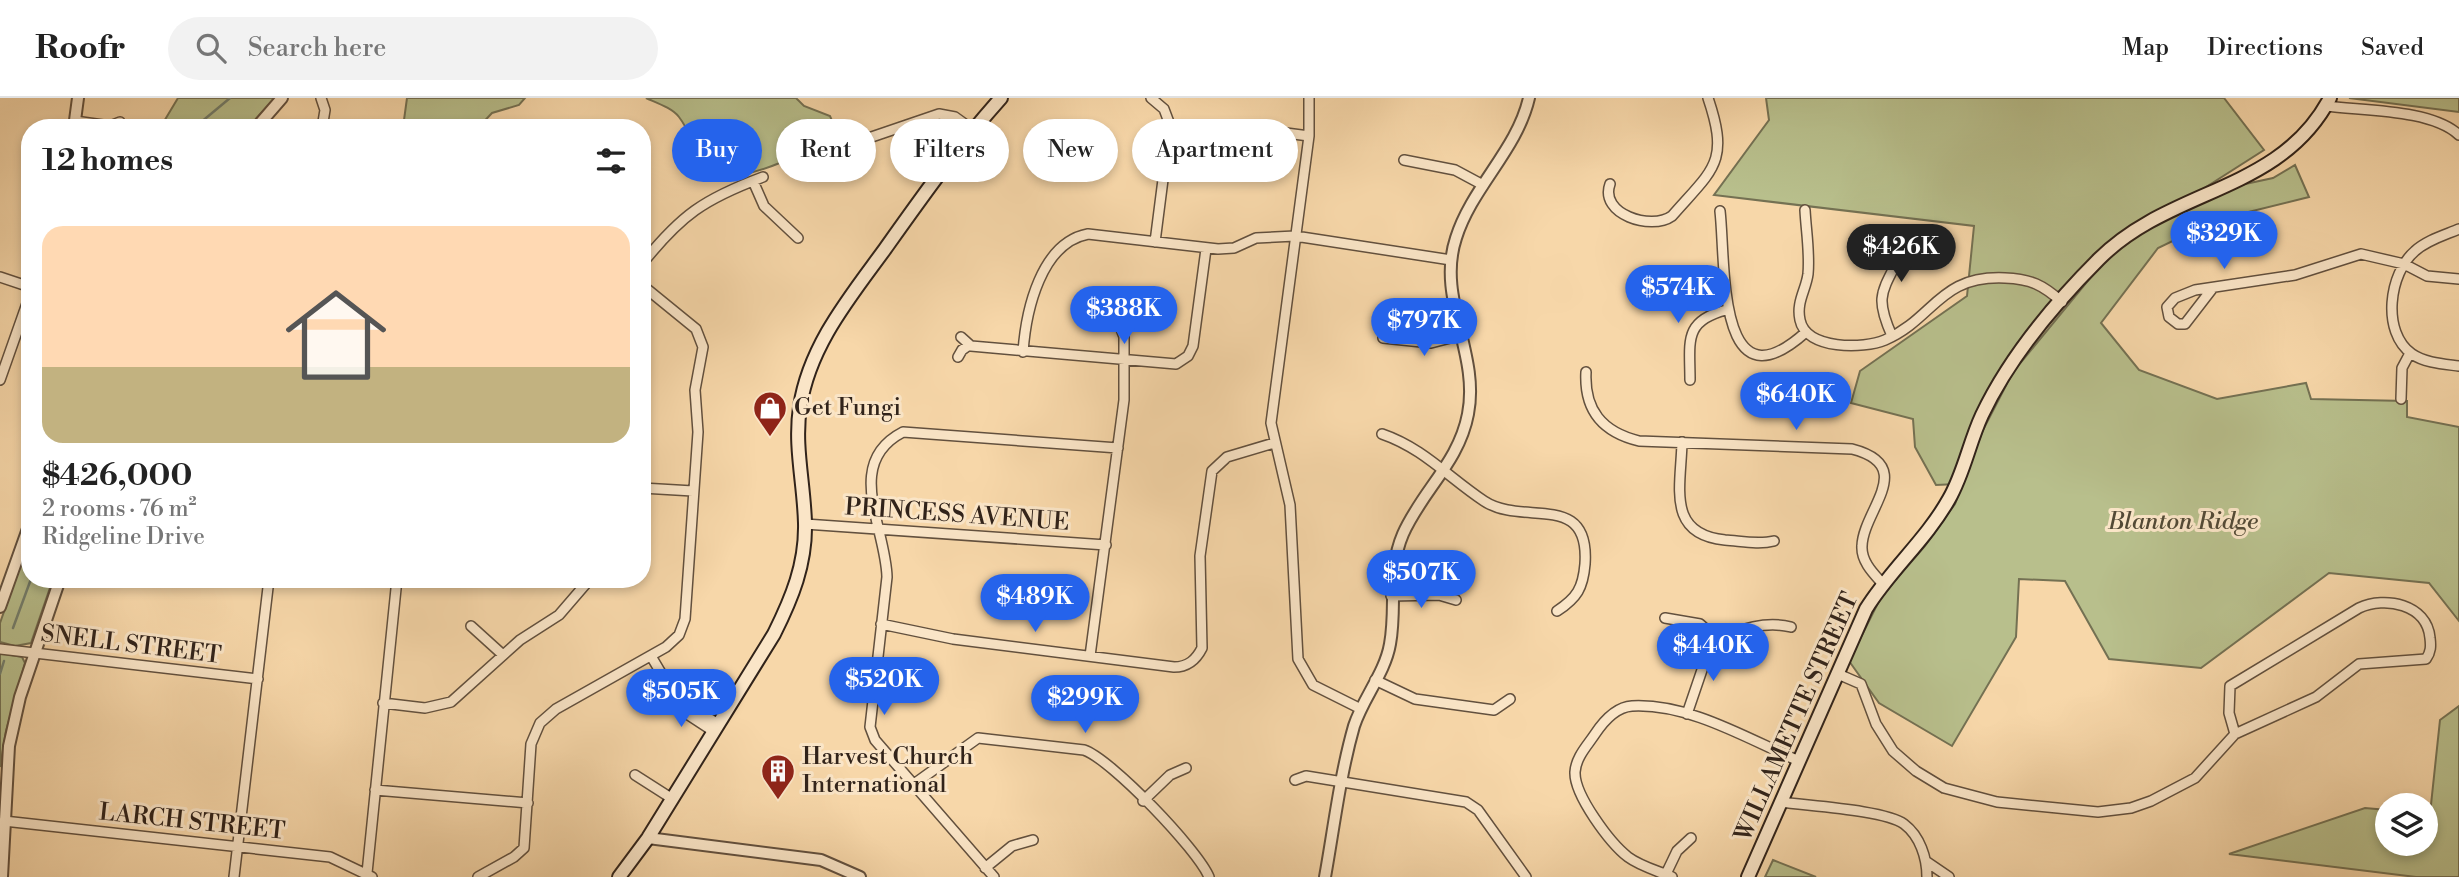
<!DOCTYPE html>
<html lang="en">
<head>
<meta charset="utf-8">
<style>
	body { margin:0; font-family:"Libre Bodoni",serif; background:#f2f2f2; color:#222; height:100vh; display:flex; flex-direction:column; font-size:26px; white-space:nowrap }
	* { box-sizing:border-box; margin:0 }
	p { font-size:23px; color:#767676 }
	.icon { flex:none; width:38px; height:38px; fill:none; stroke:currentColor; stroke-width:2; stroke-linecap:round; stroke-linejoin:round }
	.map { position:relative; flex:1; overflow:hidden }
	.drawer { position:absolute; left:21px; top:21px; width:630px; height:469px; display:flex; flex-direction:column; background:#fff; border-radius:28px; box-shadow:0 4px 10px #0003 }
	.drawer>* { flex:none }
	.guide { position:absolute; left:672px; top:21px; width:665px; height:63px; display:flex; gap:14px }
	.buttons { position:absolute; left:2375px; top:695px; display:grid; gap:14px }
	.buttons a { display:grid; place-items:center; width:63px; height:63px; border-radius:50%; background:#fff; box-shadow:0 4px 10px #0003; font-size:35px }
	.price { position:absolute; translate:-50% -60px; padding:0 16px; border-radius:24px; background:#2563eb; color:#fff; font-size:23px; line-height:46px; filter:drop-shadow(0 2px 4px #0008) }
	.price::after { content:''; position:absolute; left:50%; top:42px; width:21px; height:16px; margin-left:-10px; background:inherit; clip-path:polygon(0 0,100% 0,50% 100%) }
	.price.on { background:#222; color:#fff }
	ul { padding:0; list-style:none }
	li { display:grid; align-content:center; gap:14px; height:371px; padding:0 21px }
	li+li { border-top:2px solid #e0e0e0 }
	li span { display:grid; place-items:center; height:217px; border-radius:21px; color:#555 }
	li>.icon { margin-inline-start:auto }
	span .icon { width:126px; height:126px; fill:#fffc; stroke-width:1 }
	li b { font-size:30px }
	h2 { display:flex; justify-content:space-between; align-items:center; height:84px; padding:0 21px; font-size:30px }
	.chip { padding:0 24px; border-radius:32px; background:#fff; box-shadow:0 4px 10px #0003; font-size:24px; line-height:63px }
	.chip.on { background:#2563eb; color:#fff }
	header { display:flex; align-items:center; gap:42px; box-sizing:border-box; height:98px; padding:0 35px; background:#fff; border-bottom:2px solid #e0e0e0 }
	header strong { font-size:33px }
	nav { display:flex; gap:38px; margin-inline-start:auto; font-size:24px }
	.search { width:490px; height:63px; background:#f2f2f2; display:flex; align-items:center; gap:18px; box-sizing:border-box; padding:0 24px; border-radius:38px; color:#767676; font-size:26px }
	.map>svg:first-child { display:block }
</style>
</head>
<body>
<header>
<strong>Roofr</strong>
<div class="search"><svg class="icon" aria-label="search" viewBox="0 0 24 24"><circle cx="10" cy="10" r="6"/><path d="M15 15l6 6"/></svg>Search here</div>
<nav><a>Map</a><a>Directions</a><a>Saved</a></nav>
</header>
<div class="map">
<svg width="2459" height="779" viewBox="0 0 2459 779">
	<rect width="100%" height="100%" fill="#f7d7a9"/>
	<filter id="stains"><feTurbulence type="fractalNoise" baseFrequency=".00286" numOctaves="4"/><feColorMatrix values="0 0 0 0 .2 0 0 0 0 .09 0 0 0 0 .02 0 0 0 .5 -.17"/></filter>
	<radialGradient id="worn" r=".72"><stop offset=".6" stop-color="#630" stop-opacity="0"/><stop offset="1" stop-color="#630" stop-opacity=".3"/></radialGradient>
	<!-- green -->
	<path fill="#b8bf8c" stroke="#747153" stroke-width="2" d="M178 0H275L248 30H160Z
		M407 0H525L519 7 492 15 478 30C456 30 424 35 404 22Z
		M646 0H796L804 8 830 18 833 25C824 54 745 82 717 79 696 64 694 38 679 19 672 10 657 5 646 0Z
		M1766 0H2224L2264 52 2112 149 2008 269 1957 386 1936 387 1915 349 1913 321 1851 305 1860 273 1967 198 1974 128 1714 97 1769 22Z
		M2349 0H2459V14Z
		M2295 67 2309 99 2216 122 2158 150 2101 225 2139 272 2217 301 2306 285 2311 301 2407 303V319L2459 329V523L2429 485 2329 475 2201 570 2109 561 2065 483 2019 481 2016 539 1952 648 1879 605 1849 563 1881 499 1925 448 1955 406 1983 332 2013 274 2100 168 2126 142 2154 125 2236 88 2273 80Z
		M30 440V481H53L31 545 15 548 0 544V525Z
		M0 555 22 559 25 565 6 633 0 669Z
		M2459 608V779H2416L2229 756 2365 710 2387 712V746H2426V716H2430L2440 622Z
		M1773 762 1816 779H1765Z"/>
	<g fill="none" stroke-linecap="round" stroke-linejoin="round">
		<!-- stream -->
		<path stroke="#727e6d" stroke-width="2.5" d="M194 30 230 0
			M13 530 31 481
			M0 576 4 563"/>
		<!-- minor casing -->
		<g stroke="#62503e" stroke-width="12">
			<path id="minor" d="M321 0 325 12 322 30
				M1151 0 1164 11 1170 27 1155 144
				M1309 0V38L1271 325 1290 407 1298 561 1313 587 1361 611
				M2326 8C2363 13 2431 11 2459 37
				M75 23 110 28 120 24
				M1267 39 1286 35 1309 38
				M854 45 939 16 955 19 973 32
				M1404 62 1455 72 1483 87
				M753 83 764 108 798 140
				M1610 86C1599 116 1651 133 1672 118 1713 71 1730 65 1708 0
				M1805 112C1806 132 1810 155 1808 176 1806 192 1796 204 1800 222 1806 252 1864 251 1885 242 1935 220 1939 177 2005 180 2031 181 2043 187 2062 204
				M1720 113C1726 164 1716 315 1806 234
				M2459 131C2445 137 2427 142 2415 153 2389 175 2381 234 2412 256 2425 265 2444 266 2459 268
				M642 166C681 117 704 101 763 79
				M0 179 30 189
				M2212 191 2185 226H2178L2169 219 2167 209 2175 200 2195 192 2295 177 2361 156 2404 166 2427 178 2459 181
				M1892 238C1875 200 1881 195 1899 160L1922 163 1937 157
				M961 239 971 248 1176 266 1188 258 1193 248 1206 151
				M1383 240 1431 245 1462 237
				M1023 254C1026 212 1041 145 1088 136L1218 151 1234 150 1256 140 1295 138 1451 162
				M958 259 962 252 969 247
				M1586 274C1584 312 1602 334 1639 343L1852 351C1918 368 1863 412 1862 448 1861 463 1873 475 1882 485
				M0 282 30 197
				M1690 282C1690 244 1683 223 1726 212
				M2401 301 2402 270 2410 255
				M1382 336C1423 350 1448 379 1484 403 1523 429 1590 392 1585 466 1583 490 1577 500 1557 513
				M1682 344C1681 389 1666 436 1725 442 1741 443 1758 447 1774 443
				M642 390 693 393
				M805 426 1106 447
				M1391 498 1439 497 1456 502
				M1665 520 1700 526 1719 543C1739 530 1767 523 1791 529
				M881 526 953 541 1174 569C1188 569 1196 562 1202 550L1200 458 1212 373 1227 359 1274 345
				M471 528 503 557
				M0 551 258 581
				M651 558 684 614 713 633
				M1090 558 1124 302V239L1118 223
				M1838 576 1861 586 1876 626 1893 653 1916 673 1944 690 1997 704 2098 714 2131 710 2151 703 2195 680 2235 636 2316 599 2359 566 2426 561C2431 554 2431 548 2430 540 2427 506 2385 498 2359 510L2230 588 2229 615 2235 636
				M1375 582 1415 601 1494 612 1510 601
				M676 602 717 625
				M383 605 425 610 451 604 520 542 559 517 590 481
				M1687 616 1703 569 1719 543
				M635 677 671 700
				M1295 682 1306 678 1466 704 1478 712 1526 779
				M914 686 978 640 1084 652C1111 661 1198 752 1209 779
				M375 692 528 705
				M1143 703 1170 677 1186 670
				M1781 704C1808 708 1885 712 1904 726 1920 738 1927 760 1927 779
				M4 723 330 759 372 779
				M1927 764 1949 779
				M985 770 1012 748 1033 742
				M367 775 397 481
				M1666 776 1677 753 1691 740
				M234 779 269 481
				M478 779 514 759 524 750 531 646 540 625 556 611 666 549 679 537 685 521 698 334 695 292 703 249 696 231 642 187
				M994 779 875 642 870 629 887 479C886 430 843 365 903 334L1118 350
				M1672 779C1658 773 1640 768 1628 759 1610 745 1574 697 1575 674 1576 659 1587 648 1595 636 1603 624 1616 609 1632 608 1689 605 1748 641 1799 663"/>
		</g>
		<!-- tertiary casing -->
		<g stroke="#62503e" stroke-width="14">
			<path id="tertiary" d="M74 30 78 0
				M256 30 282 0
				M0 509 30 425
				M648 740 821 762 860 779
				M2 779 9 648 20 599 60 481
				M1325 779C1334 729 1340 677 1354 628 1363 600 1385 575 1390 546 1397 509 1387 473 1403 436 1422 393 1459 364 1468 316 1480 255 1436 200 1456 140 1472 89 1517 52 1529 0"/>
		</g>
		<!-- secondary casing -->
		<g stroke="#31231a" stroke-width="16">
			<path id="secondary" d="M619 779 648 740 774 536C792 500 806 466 805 425 804 385 794 348 800 309 809 248 850 199 885 151 922 99 958 48 1001 0
				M1748 779 1866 511C1890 472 1926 442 1949 401 1964 375 1969 345 1982 317 2009 260 2054 206 2099 161 2171 89 2280 95 2330 0"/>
		</g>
		<!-- minor -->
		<use href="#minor" stroke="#fae5c7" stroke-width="9"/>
		<!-- tertiary -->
		<use href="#tertiary" stroke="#fae5c7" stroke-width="10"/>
		<!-- secondary -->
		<use href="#secondary" stroke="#fae5c7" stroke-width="12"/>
	</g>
	<!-- icons -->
	<defs>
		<g id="shop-pin" transform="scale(1.75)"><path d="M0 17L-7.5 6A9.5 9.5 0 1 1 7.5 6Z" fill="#8f2418" stroke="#fae5c7"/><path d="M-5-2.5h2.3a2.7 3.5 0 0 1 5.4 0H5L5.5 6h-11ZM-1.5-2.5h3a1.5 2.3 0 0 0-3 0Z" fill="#fff"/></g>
		<g id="building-pin" transform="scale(1.75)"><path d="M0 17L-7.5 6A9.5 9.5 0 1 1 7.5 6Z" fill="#8f2418" stroke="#fae5c7"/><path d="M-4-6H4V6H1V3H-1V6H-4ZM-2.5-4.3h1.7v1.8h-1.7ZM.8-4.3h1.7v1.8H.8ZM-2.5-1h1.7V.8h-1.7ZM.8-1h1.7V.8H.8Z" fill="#fff"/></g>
	</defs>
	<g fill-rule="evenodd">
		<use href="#shop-pin" x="770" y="310"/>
		<use href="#building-pin" x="778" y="673"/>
	</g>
	<g text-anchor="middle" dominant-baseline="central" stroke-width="6" stroke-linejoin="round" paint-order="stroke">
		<!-- poi labels -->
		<g font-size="24" fill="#31231a" stroke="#fae5c7" text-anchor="start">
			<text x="794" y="310">Get Fungi</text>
			<text x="802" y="659">Harvest Church<tspan x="802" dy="28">International</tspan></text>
		</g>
		<!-- street labels -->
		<g font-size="24" fill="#31231a" stroke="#fae5c7">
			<text transform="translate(957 417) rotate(4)">PRINCESS AVENUE</text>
			<text transform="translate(131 547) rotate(7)">SNELL STREET</text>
			<text transform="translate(1797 619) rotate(-66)">WILLAMETTE STREET</text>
			<text transform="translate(192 724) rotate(6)">LARCH STREET</text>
		</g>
		<!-- park labels -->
		<g font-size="24" font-style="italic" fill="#534a36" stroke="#fae5c7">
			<text x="2183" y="424">Blanton Ridge</text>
		</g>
	</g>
	<rect width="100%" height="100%" filter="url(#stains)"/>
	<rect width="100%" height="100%" fill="url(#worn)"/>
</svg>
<div class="buttons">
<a><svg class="icon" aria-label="layers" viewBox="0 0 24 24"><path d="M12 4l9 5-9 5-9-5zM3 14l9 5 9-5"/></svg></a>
</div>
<b class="price" style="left:2224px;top:173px">$329K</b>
<b class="price on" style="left:1901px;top:186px">$426K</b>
<b class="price" style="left:1678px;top:227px">$574K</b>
<b class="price" style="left:1124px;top:248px">$388K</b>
<b class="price" style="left:1424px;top:260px">$797K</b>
<b class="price" style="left:1796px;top:334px">$640K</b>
<b class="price" style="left:1421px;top:512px">$507K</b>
<b class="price" style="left:1035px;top:536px">$489K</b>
<b class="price" style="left:1713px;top:585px">$440K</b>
<b class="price" style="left:884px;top:619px">$520K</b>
<b class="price" style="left:681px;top:631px">$505K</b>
<b class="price" style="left:1085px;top:637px">$299K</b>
<div class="guide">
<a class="chip on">Buy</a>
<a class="chip">Rent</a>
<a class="chip">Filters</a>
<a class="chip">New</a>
<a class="chip">Apartment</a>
</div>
<section class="drawer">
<h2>12 homes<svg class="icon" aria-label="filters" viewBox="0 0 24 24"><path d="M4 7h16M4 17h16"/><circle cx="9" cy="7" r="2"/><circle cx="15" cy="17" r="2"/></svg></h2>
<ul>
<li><span style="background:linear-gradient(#ffd9b3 65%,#c2b280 0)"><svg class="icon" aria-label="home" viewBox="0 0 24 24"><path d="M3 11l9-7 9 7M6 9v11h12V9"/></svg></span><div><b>$426,000</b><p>2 rooms · 76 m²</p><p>Ridgeline Drive</p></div></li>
</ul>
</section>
</div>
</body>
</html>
